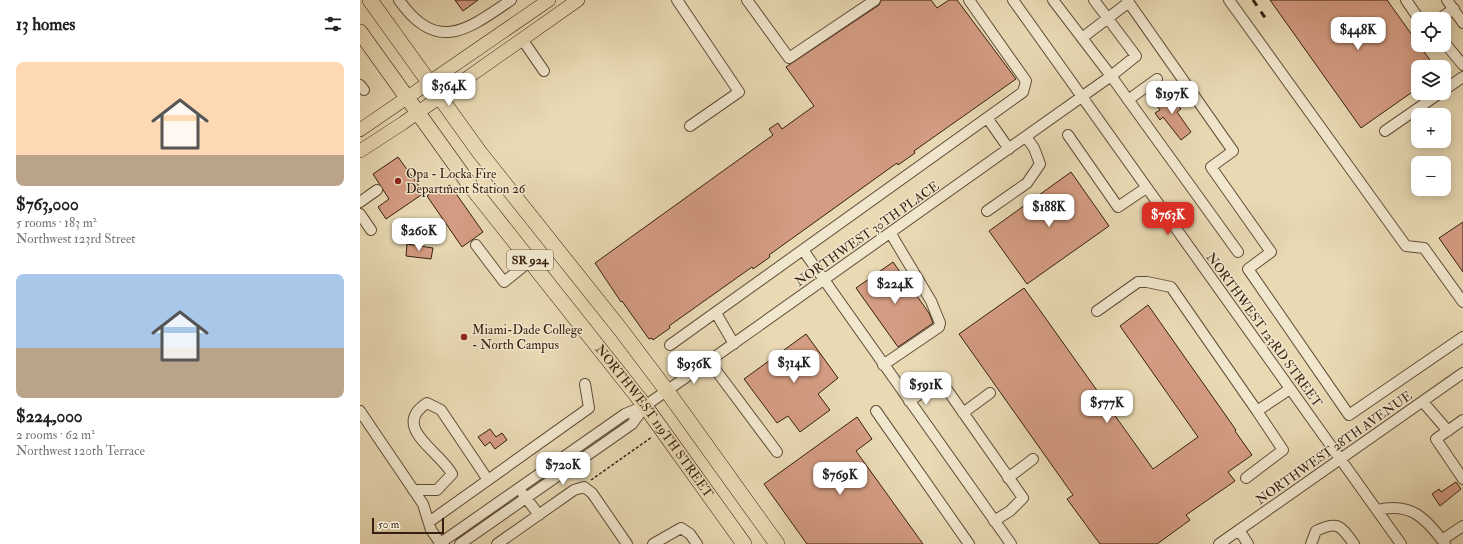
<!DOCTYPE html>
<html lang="en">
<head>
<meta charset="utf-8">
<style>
	body { margin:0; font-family:"IM FELL Double Pica",serif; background:#f2f2f2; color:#202124; height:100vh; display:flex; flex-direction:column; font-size:15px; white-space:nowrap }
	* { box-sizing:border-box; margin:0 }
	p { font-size:13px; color:#757577 }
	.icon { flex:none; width:22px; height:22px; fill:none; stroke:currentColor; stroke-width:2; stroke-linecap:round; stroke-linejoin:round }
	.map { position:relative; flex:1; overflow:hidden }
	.drawer { display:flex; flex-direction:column; background:#fff; width:360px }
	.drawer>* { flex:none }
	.buttons { position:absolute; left:1051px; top:12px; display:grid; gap:8px }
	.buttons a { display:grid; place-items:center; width:40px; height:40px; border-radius:8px; background:#fff; box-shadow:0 2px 10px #0003; font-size:20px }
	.scale { position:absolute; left:12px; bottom:10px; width:72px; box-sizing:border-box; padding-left:4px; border:2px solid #361f10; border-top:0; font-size:11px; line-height:14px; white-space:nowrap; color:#361f10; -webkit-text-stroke:3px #f1e7ce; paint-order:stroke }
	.price { position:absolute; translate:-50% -34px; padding:0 9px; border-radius:8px; background:#fff; color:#222; font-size:13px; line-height:26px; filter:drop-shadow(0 1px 2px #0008) }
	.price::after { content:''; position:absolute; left:50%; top:24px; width:12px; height:9px; margin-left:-6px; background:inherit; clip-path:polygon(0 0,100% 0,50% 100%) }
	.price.selected { background:#d93025; color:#fff }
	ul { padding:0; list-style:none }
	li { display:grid; align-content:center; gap:8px; height:212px; padding:0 16px }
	li span { display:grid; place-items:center; height:124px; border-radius:8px; color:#555 }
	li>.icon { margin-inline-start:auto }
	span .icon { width:72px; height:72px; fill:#fffc; stroke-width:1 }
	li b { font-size:17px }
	h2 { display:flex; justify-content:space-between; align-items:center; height:48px; padding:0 16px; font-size:17px }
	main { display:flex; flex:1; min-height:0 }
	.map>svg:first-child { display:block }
</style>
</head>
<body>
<main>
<section class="drawer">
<h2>13 homes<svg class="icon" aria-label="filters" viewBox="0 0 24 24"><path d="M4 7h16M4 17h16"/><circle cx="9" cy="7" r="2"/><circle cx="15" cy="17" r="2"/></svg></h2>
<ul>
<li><span style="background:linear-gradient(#ffd9b3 75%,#b9a48a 0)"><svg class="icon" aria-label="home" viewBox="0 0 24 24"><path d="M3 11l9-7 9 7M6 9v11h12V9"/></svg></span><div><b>$763,000</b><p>5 rooms · 183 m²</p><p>Northwest 123rd Street</p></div></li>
<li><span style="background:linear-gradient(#a9c7e8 60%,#b9a48a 0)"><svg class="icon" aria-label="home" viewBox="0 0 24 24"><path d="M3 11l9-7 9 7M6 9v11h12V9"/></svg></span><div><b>$224,000</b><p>2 rooms · 62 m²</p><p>Northwest 120th Terrace</p></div></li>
</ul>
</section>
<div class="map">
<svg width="1103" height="544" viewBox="0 0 1103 544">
	<rect width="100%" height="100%" fill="#e9dab4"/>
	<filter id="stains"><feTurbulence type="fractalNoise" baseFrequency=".005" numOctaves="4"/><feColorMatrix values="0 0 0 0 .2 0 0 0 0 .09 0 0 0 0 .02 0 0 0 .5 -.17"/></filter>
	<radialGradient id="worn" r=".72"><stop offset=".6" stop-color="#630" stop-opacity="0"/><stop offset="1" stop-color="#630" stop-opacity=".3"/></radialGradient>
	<!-- building -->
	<path fill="#d49c82" stroke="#361f10" d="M95 0H118L103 11Z
		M521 0H571L577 8 589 0H597L656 79 554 151 555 153 538 165 537 163 409 255 410 257 393 269 392 267 309 326 310 328 293 340 292 338 289 339 262 301 261 302 235 263 413 135 409 129 418 123 422 129 454 106 426 67 519 5Z
		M910 0H1027L1075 67H1058V88L1001 128Z
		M809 92 821 109 817 112 831 132 821 140 803 117 800 120 795 113 800 110 795 103Z
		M38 157 64 193 26 219 18 207 29 199 13 174Z
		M711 172 749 226 667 284 629 231Z
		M90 185 123 232 102 247 67 196 77 189 78 190 81 188 83 189Z
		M1103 222V272L1079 238Z
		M47 244 73 248 71 259 46 256Z
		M533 262 569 313 573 323 538 347 496 288Z
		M664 288 793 469 838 437 760 326 788 305 876 430 875 431 892 455 868 472 875 481 826 515 830 520 797 544H740L707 499 713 495 599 334Z
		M446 334 478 378 458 394 470 410 440 432 428 416 417 423 384 379Z
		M497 417 512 439 496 451 563 544H447L404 484Z
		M130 429 136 437 142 433 147 440 135 449 130 442 125 446 118 437Z
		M1096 482 1101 489 1080 506 1072 494 1079 489 1081 492Z"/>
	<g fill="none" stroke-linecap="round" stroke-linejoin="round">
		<!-- minor casing -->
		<g stroke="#634e39" stroke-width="12">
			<path id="minor" d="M39 0C77 54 107 30 151 0
				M317 0 379 92 330 126
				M387 0 429 58 515 0
				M653 0 1041 544
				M693 0 751 76 776 56 734 0
				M767 0 873 151 851 167 911 252 888 269 989 415 1103 337
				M869 0 1046 246 1064 248 1103 302
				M1046 0 1059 19
				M1087 0 1103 23
				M1079 19 1094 9
				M722 38 769 2
				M162 39 184 71
				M1084 42 1103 65
				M0 85 4 90
				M1084 90 1103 77
				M768 100 797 79
				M628 119 649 149
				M1025 131 1080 93
				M708 135 758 207 786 188
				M0 202 17 190
				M627 211 667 183 680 164 674 148 666 137
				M0 214 11 230
				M116 245 144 282 170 261
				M443 250 651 544
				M737 311 778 282H787L811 287 897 411
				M356 313 374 344
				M310 345 663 92 666 81 609 0
				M349 361 417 452
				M523 365 579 327 580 323 571 301 531 234
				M549 401 581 381 663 498 650 511 634 521
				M1063 402 1088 431
				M0 411 63 504 71 530 81 544
				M516 411 609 544
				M603 413 630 393
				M1103 420 1076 439 1103 479
				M648 478 673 459
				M886 478 923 450 897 411 930 389
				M53 490H77L92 474C80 451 30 427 67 403L81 410 128 480
				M163 494 179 515
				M1017 510C1051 502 1066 518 1085 544
				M69 522 229 408 225 384
				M879 530 888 544
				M1082 540 1103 526
				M79 544 265 414 285 406 349 361 751 76 878 252
				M100 544 272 424 285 406
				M137 544 214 490 224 487 232 493 267 544
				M293 544 321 528 330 534 337 544
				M859 544 1103 373
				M951 544 956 531C978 520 981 526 994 544"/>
		</g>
		<!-- major casing -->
		<g stroke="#361f10" stroke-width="14">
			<path id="major" d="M0 130 189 0
				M0 151 43 123 218 0"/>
		</g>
		<!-- highway casing -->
		<g stroke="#361f10" stroke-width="16">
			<g id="highway">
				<path d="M10 0 120 153 261 330 307 391 417 544"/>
				<path id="s1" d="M0 32 109 184 285 406 384 544"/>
			</g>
		</g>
		<!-- path -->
		<path stroke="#361f10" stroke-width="1.5" stroke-dasharray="3 2" stroke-linecap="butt" d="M231 480 292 437"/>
		<!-- minor -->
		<use href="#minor" stroke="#f1e7ce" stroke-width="10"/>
		<!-- major -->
		<use href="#major" stroke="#e9dab4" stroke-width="13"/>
		<!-- highway -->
		<use href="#highway" stroke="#e9dab4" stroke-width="15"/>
		<!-- rail -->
		<path stroke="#361f10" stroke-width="3" stroke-dasharray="7 7" stroke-linecap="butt" d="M893 0 906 19"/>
	</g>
	<!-- markers -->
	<g fill="#8f2418" stroke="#f1e7ce" stroke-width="1.5">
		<circle cx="38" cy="181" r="4"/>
		<circle cx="104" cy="337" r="4"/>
	</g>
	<g text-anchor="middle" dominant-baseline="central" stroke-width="3" stroke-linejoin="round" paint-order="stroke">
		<!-- shield labels -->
		<rect fill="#f1e7ce" stroke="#6e5b49" stroke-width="1" x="147" y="250" width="46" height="20" rx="3"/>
		<g font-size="12" font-weight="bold" fill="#361f10">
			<text x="170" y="260">SR 924</text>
		</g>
		<!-- poi labels -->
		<g font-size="13" fill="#361f10" stroke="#f1e7ce" text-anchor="start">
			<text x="46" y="174">Opa - Locka Fire<tspan x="46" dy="15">Department Station 26</tspan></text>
			<text x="112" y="330">Miami-Dade College<tspan x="112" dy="15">- North Campus</tspan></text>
		</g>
		<!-- street labels -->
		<g font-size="13" fill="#361f10" stroke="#f1e7ce">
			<text transform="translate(507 234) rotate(-35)">NORTHWEST 30TH PLACE</text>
			<text transform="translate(904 330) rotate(54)">NORTHWEST 123RD STREET</text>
			<text stroke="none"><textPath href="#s1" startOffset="488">NORTHWEST 119TH STREET</textPath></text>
			<text transform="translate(974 448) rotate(-35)">NORTHWEST 28TH AVENUE</text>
		</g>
	</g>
	<rect width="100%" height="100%" filter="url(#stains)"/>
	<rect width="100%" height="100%" fill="url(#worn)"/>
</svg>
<div class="buttons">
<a><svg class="icon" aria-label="locate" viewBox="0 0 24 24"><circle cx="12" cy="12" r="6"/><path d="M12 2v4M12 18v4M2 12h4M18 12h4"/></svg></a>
<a><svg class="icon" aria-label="layers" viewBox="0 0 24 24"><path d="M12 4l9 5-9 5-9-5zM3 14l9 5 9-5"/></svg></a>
<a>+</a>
<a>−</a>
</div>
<div class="scale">50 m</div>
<b class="price" style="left:998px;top:51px">$448K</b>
<b class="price" style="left:89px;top:107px">$364K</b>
<b class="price" style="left:812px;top:115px">$197K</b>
<b class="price" style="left:689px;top:228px">$188K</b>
<b class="price selected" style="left:808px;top:236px">$763K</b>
<b class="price" style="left:59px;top:252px">$260K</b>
<b class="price" style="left:535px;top:305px">$224K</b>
<b class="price" style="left:434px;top:384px">$314K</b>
<b class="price" style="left:334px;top:385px">$936K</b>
<b class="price" style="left:566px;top:406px">$591K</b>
<b class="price" style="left:747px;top:424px">$577K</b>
<b class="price" style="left:203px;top:486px">$720K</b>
<b class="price" style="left:480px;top:496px">$769K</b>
</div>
</main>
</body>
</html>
